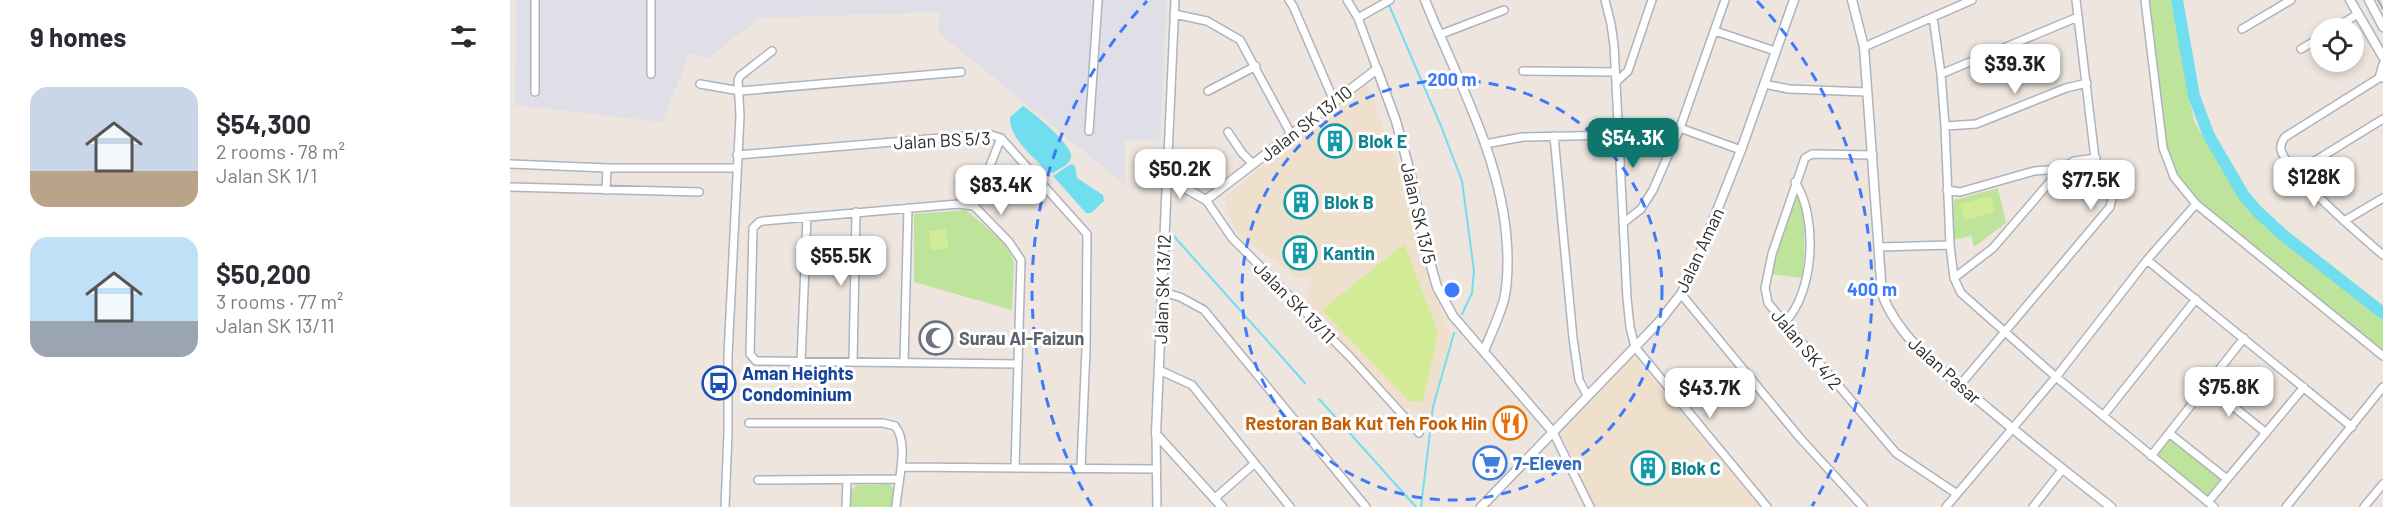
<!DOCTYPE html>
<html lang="en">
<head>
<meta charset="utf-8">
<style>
	body { margin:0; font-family:Barlow,sans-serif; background:#f7f7f7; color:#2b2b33; height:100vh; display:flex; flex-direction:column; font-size:22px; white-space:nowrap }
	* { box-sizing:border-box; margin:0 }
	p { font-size:20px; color:#7c7c81 }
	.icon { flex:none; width:33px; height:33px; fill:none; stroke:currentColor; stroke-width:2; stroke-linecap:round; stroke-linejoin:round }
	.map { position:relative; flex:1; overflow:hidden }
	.drawer { display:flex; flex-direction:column; background:#fff; width:510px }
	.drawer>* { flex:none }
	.fabs { position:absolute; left:1800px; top:18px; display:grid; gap:12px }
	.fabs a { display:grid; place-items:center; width:54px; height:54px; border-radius:50%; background:#fff; box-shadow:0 3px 9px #0003; font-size:30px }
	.price { position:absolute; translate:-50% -51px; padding:0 14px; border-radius:12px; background:#fff; color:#222; font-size:20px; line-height:39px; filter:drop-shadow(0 2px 3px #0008) }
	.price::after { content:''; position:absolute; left:50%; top:36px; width:18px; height:14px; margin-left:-9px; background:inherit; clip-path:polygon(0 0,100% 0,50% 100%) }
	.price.active { background:#0f766e; color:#fff }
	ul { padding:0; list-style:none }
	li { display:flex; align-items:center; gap:18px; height:150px; padding:0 30px }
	li span { display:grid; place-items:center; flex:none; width:168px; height:120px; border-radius:18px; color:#555 }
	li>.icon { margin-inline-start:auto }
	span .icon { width:72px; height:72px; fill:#fffc; stroke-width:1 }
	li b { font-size:26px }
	h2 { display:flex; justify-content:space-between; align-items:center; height:72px; padding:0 30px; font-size:26px }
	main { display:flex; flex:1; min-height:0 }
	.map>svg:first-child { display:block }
</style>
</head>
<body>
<main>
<section class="drawer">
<h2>9 homes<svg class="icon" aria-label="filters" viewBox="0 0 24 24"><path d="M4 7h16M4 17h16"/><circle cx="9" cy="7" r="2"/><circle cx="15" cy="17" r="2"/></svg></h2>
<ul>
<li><span style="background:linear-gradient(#c9d6e8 70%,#b9a48a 0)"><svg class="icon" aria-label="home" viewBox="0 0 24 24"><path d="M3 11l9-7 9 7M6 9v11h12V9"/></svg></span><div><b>$54,300</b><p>2 rooms · 78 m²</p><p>Jalan SK 1/1</p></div></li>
<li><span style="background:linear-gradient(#bfe0f5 70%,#9aa5b1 0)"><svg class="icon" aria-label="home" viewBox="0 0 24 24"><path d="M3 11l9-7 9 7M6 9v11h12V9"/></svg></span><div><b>$50,200</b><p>3 rooms · 77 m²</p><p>Jalan SK 13/11</p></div></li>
</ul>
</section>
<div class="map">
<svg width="1873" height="507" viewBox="0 0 1873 507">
	<rect width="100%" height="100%" fill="#ede5de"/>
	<!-- industrial -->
	<path fill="#e0dee6" d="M6 0H657L650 141 615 139V185L428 32 430 12 250 18 197 59 180 53 152 122 5 105Z"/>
	<!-- education -->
	<path fill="#efe0ce" d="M857 84 890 169 908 250 941 335 921 415 894 407 796 306 799 278H788L733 239 722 224 714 198 824 106Z
		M1123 356 1185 428 1251 507H1083L1069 471 1050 433Z"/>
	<!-- green -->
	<path fill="#bde49a" d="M1638 0H1661L1684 121 1715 175 1750 221 1873 318V353L1711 222 1684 195 1668 174 1658 155 1653 114 1642 48 1644 35 1640 27Z
		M1488 188 1496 223 1464 247 1461 236 1442 240 1444 200Z
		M1288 192C1297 205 1294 260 1293 278L1261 274 1265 252 1285 194Z
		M456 210 497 245 504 263 502 310 404 282V214Z
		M1660 438 1711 479 1697 496 1646 456Z
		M380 484 383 489V507H340L341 490 347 485Z"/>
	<!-- pitch -->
	<path fill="#d2ec96" d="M1481 196 1485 212 1455 220 1450 204Z
		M436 229 438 248 421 250 419 231Z
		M894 244 928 332 913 401H899L812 310Z"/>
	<!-- water -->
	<path fill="#71def0" d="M513 106C523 112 565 147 561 158 560 165 549 169 543 173L538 172C524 157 499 139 500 117Z
		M561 164 565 166 567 178 593 195 594 201 581 213H576L543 176Z"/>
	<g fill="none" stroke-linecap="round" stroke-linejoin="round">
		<!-- stream -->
		<path stroke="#71def0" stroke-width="2" d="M879 5 931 126 952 181 964 271 962 293 952 314
			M662 234 795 383
			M809 399 906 507
			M911 507 923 407 944 333"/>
		<!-- river -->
		<path stroke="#71def0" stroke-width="12" d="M1667 0 1684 96 1699 136 1734 196 1748 212 1773 235 1873 313"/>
		<!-- minor casing -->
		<g stroke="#aeb3bc" stroke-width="10">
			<path id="minor" d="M141 0V74
				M779 0 783 6 824 101
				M837 0 848 18 867 69
				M1095 0 1101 24 1104 45 1117 298 1120 327 1125 347 1257 507
				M1635 0 1653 148 1664 177 1686 204 1873 356
				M664 14 697 21 730 40 781 134
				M1423 17 1431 74 1435 126 1440 245 1444 278 1451 293 1546 377 1704 507
				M848 18 880 0
				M1825 28 1848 14
				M1732 29 1781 0
				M1205 31 1265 51
				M929 35 994 10
				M1354 47 1462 0
				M1791 49 1810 38
				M1013 71 1105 72
				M1431 74 1568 17
				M1869 78 1873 64
				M1873 78H1869L1775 137C1772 141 1770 145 1771 150 1778 173 1852 237 1873 255
				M1106 82 1118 71 1142 0
				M190 84 230 91 451 72
				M1254 84 1279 89 1357 92
				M698 91 746 66
				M25 92V0
				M1435 126 1466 124 1556 88 1577 83
				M1170 128 1231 150
				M579 131 588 0
				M718 132 732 153 743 164
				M1044 136 1063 338 1069 380 1077 395
				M975 144 1013 137 1109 135
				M227 155 478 134 491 138 577 234 576 349 571 467
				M1363 155 1302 154 1295 158 1262 254 1255 288 1258 303 1386 453 1447 494
				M0 164 97 168H227
				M1787 172 1873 119
				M657 178 665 0
				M0 187 189 192
				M96 190 97 168
				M1437 190 1450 192 1524 171 1551 169
				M696 200 722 238 841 358 909 433
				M464 206 491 138
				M1834 221 1873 198
				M1113 223 1131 209 1143 190 1170 128 1215 0
				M1369 247 1440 245
				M1637 260 1842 427
				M1444 278 1483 248 1551 169 1564 161 1586 158
				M653 292 670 297 694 310 856 507
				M1171 294 1290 438 1353 507
				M1274 323C1305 293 1308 216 1285 182
				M343 362 346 212
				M394 362 398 208
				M291 363 297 217
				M649 370 682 385 780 507
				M1450 385 1600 207 1602 199 1587 175 1566 0
				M1697 385 1756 433
				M1593 416 1686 299
				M239 423H373L385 426C400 443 387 485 386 507
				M1043 432 1080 507
				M1659 433 1717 479
				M646 434 647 507
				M1641 456 1734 338
				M391 467 647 469
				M505 468 511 260 499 242 464 206 448 204 253 221 249 222 243 228 240 354 246 361 508 364
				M248 480 388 479
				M704 499 744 464
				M1698 502 1794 387
				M215 507 218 433V355L230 116 228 80 230 76 262 51
				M336 507 337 480
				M1436 507 1546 377 1637 260 1686 204
				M1523 507 1552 470
				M1776 507 1873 387
				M1854 507 1873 484"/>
		</g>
		<!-- tertiary casing -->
		<g stroke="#aeb3bc" stroke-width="11">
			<path id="tertiary" d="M915 0C947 80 992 158 997 245 998 263 998 282 994 300 989 317 981 334 974 351
				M1342 0 1354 47 1372 294C1391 344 1440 376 1480 410 1520 443 1560 475 1601 507
				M1840 0 1873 57
				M1859 0 1873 27
				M712 507 646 434 657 178 696 200 867 69 886 121 901 176 914 241 927 287 943 316 1043 432
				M971 507 1125 347 1149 322 1171 294 1185 266 1231 150 1284 0"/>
		</g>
		<!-- minor -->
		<use href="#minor" stroke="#fff" stroke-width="7"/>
		<!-- tertiary -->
		<use href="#tertiary" stroke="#fff" stroke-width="8"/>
		<!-- rail -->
		<path stroke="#a0a6b6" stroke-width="2" d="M1868 0 1873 9"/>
	</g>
	<!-- distance rings -->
	<g fill="none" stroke="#3d79fc" stroke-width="3" stroke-dasharray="10 8">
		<circle cx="942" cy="290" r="210"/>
		<path d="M582 506A420 420 0 0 1 637 1M1247 1A420 420 0 0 1 1302 506"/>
	</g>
	<!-- icons -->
	<defs>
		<g id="building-ring" transform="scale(1.725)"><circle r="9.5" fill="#fff" stroke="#0f9aa8" stroke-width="1.5"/><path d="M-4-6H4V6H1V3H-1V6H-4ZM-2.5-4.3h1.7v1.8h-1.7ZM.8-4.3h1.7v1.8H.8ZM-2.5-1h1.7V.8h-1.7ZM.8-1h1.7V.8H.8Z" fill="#0f9aa8"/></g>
		<g id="mosque-ring" transform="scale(1.725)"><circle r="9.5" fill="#fff" stroke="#6b7280" stroke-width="1.5"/><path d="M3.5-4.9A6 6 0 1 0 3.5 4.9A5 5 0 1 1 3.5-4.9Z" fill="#6b7280"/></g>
		<g id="bus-ring" transform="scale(1.725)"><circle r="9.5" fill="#fff" stroke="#1a4fb4" stroke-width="1.5"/><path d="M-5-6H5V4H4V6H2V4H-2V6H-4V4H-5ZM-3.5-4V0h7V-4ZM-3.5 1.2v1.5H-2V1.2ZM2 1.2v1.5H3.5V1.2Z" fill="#1a4fb4"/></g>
		<g id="restaurant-ring" transform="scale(1.725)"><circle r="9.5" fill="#fff" stroke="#e8710a" stroke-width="1.5"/><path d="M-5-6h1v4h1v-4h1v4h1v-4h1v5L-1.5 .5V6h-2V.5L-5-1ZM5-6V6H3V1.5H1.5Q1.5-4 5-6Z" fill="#e8710a"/></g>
		<g id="supermarket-ring" transform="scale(1.725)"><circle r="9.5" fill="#fff" stroke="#3f7fe0" stroke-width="1.5"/><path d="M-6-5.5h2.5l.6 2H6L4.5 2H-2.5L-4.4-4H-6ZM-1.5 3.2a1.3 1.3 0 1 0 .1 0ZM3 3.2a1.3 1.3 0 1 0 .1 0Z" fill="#3f7fe0"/></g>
	</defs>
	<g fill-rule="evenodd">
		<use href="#building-ring" x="825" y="141"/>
		<use href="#building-ring" x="791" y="202"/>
		<use href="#building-ring" x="790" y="253"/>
		<use href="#mosque-ring" x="426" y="338"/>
		<use href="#bus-ring" x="209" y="383"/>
		<use href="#restaurant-ring" x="1000" y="423"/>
		<use href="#supermarket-ring" x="980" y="463"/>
		<use href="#building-ring" x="1138" y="468"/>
	</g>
	<g text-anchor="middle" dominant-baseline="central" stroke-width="6" stroke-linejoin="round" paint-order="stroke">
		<!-- street labels -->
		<g font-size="18" fill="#2c2c2c" stroke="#fff">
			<text transform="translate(796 123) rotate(-38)">Jalan SK 13/10</text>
			<text transform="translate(432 140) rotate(-3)">Jalan BS 5/3</text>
			<text transform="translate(909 213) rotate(77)">Jalan SK 13/5</text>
			<text transform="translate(1189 250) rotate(-65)">Jalan Aman</text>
			<text transform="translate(652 289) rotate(-88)">Jalan SK 13/12</text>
			<text transform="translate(785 302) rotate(45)">Jalan SK 13/11</text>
			<text transform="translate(1297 349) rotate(50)">Jalan SK 4/2</text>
			<text transform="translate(1435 370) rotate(42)">Jalan Pasar</text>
		</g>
		<!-- culture labels -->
		<g font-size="18" font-weight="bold" fill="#0d838f" stroke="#fff" text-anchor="start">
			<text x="848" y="141">Blok E</text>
			<text x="814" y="202">Blok B</text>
			<text x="813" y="253">Kantin</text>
			<text x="1161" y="468">Blok C</text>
		</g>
		<!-- worship labels -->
		<g font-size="18" font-weight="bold" fill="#5b616d" stroke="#fff" text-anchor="start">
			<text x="449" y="338">Surau Al-Faizun</text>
		</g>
		<!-- transit labels -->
		<g font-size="18" font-weight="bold" fill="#164399" stroke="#fff" text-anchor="start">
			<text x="232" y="373">Aman Heights<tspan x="232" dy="21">Condominium</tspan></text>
		</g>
		<!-- food labels -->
		<g font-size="18" font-weight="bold" fill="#c56008" stroke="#fff" text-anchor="end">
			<text x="977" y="423">Restoran Bak Kut Teh Fook Hin</text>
		</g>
		<!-- shop labels -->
		<g font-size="18" font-weight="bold" fill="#366cbe" stroke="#fff" text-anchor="start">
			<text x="1003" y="463">7-Eleven</text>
		</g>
	</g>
	<circle cx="942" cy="290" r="9" fill="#3d79fc" stroke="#fff" stroke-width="3"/>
	<g font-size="18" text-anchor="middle" font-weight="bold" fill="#3d79fc" stroke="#fff" stroke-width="6" stroke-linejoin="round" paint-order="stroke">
		<text x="942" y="86">200 m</text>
		<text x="1362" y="296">400 m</text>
	</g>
</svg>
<div class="fabs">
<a><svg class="icon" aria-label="locate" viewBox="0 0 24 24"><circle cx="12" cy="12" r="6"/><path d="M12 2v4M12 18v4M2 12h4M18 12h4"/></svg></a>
</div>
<b class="price" style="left:1505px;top:95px">$39.3K</b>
<b class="price active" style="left:1123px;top:169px">$54.3K</b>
<b class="price" style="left:670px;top:200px">$50.2K</b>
<b class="price" style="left:1804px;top:208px">$128K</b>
<b class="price" style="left:1581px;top:211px">$77.5K</b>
<b class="price" style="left:491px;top:216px">$83.4K</b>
<b class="price" style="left:331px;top:287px">$55.5K</b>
<b class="price" style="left:1719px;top:418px">$75.8K</b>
<b class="price" style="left:1200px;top:419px">$43.7K</b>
</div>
</main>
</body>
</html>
